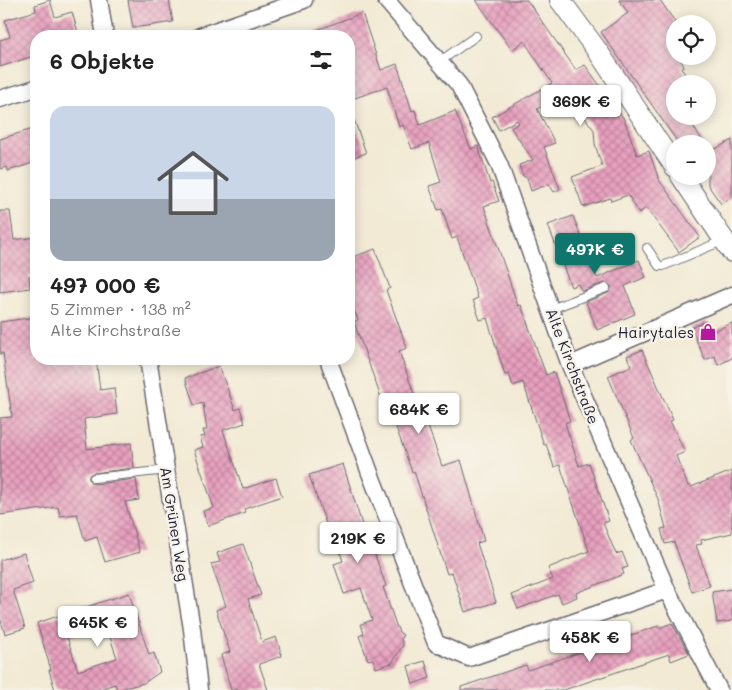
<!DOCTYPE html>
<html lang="de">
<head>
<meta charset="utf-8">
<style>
	body { margin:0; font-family:Mali,sans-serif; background:#f6f6f6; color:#222; height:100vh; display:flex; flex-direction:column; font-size:19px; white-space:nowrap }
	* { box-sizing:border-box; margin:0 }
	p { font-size:16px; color:#767676 }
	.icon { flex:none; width:28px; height:28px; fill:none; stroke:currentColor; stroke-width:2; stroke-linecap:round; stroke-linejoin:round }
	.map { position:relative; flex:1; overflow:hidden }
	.sheet { position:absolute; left:30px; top:30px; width:325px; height:335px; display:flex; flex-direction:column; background:#fff; border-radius:20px; box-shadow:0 2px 12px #0003 }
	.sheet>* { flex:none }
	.fabs { position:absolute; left:666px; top:15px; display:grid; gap:10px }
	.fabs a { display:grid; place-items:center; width:50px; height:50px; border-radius:50%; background:#fff; box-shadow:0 2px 12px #0003; font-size:25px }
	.price { position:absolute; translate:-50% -42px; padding:0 11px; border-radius:5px; background:#fff; color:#222; font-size:16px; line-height:32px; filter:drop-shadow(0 1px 2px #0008) }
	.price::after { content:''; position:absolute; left:50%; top:30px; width:15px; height:11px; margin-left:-8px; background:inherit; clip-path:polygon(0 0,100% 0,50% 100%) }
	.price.selected { background:#0f766e; color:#fff }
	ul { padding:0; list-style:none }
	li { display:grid; align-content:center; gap:10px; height:265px; padding:0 20px }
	li span { display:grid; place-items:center; height:155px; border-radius:15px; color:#555 }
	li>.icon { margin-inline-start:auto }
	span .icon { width:90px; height:90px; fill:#fffc; stroke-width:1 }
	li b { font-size:21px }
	h2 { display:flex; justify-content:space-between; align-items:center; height:60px; padding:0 20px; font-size:21px }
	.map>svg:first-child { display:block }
</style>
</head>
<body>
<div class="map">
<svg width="732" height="690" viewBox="0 0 732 690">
	<defs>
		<pattern id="building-cross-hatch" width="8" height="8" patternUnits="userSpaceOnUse" patternTransform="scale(1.25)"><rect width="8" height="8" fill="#e8a0be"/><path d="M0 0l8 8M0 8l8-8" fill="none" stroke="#bc829c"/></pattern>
	</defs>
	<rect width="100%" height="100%" fill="#f7f3e8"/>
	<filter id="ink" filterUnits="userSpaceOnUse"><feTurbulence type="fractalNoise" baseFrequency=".02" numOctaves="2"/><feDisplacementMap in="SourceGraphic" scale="10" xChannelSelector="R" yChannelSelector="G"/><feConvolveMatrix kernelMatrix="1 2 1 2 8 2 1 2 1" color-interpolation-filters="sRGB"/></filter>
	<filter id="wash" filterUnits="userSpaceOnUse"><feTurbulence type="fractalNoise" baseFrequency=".0096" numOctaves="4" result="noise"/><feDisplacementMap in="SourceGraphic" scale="20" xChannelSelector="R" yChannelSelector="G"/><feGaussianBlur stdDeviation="1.12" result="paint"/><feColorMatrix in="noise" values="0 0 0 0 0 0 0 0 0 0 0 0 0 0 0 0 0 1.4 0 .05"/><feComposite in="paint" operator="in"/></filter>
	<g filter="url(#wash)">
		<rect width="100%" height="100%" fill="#f2ead4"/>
		<g id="blocks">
			<!-- building -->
			<path fill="url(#building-cross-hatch)" fill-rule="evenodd" d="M50 0 55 17 72 12 79 36H36V55L0 67V40L10 37 5 20 36 11 35 5Z
				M128 0H169L173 22 133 28Z
				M476 0H527L576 70 585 65 624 119 637 155 649 151 659 180 700 237 679 252 646 208 639 213 628 195 611 201 610 198 583 207 572 177 602 166 595 144 594 130 567 93 537 109 555 143 544 147 560 189 554 192 549 184 531 191 527 178 523 176 519 165 533 160 511 128 519 123 517 120 499 130 492 117 552 83 524 41 512 50Z
				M619 0H660L675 22V56H678L684 66 681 68 687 77 678 84H675V116H686L705 144H679L601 32 628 13Z
				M362 13 381 70 397 64 412 111 415 110 420 125 455 111 471 149 478 146 490 183 492 182 499 201 484 206 518 306 521 305 546 375 554 372 570 421 565 423 579 466 589 463 609 521 603 523 616 554 622 552 628 567 622 569 624 574 576 593 577 597 562 603 558 594 518 609 512 595 553 579 548 568 589 551 560 465 554 467 546 444 544 445 523 382 513 386 509 374 505 375 487 318 480 320 473 300 478 298 457 237 452 239 442 209 438 210 429 186 441 182 429 143 412 149 403 125 399 127 387 87 349 100V36H306V34Z
				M349 111H351L366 153 349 159Z
				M36 128V162L8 171 7 167 0 169V139Z
				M732 140V197L721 204 708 185V153Z
				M0 211H10L14 240 36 237V275L29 276 30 288 0 292Z
				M573 216 597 278 639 260 646 277 625 286 635 314 597 330 586 302 608 293 611 289V286L604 283 582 291 578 284 571 287 548 225Z
				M375 249 390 288 386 290 407 348 399 351 418 405 420 404 442 466 461 460 484 541 477 543 496 602 465 612 452 572 447 574 414 471 412 472 388 405 384 406 354 322 358 320 349 297V269L354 267 350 258Z
				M36 317V359H96L100 390 114 388 117 414 84 419 87 449 131 443 134 468 93 473 89 475V479L91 483 95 484 136 479 139 500 125 502 140 552 105 562 97 537 85 541 77 514 60 516 58 507 0 515V418L12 417 3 353 0 354V322Z
				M706 321 712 332 732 323V358L718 365 715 356 705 360 691 328Z
				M642 350 673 420 670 421 685 452 676 456 688 486 690 485 691 487 732 471V533L701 540 702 544 696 545 710 586 692 592 674 542 665 544 661 529 666 528 658 499 631 440 634 438 608 376 631 366 627 356Z
				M219 366 235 410 240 408 245 423 223 430 243 489 276 478 282 496 244 509 245 513 208 526 203 511 214 508 194 450 203 447 200 437 205 436 203 430H207L203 403 194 405 185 378Z
				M343 464 364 531 366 530 386 586 383 587 396 625 399 632 403 635 401 638 403 645 392 663 376 668 373 659 368 660 359 636 364 634 361 624 372 620 361 588 344 594 334 564 343 561 331 525 327 527 309 475Z
				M243 544 261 595 248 599 262 642 276 637 282 656 259 664 268 690H231L221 655 230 652 216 610 226 606 211 564 220 562 217 553Z
				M24 553 33 583 13 590 25 628 5 634 0 618V560Z
				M732 589V621L717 623 712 592Z
				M129 593 149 655 154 653 160 672 144 683 117 690 115 684 97 690H55L49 670H51L37 623ZM106 625 117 658 78 671 67 637Z
				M672 623 689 654 671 661 669 654 564 690H461V687L526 665 528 670 658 626 659 628Z
				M425 661 430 678 413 684 408 666Z"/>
		</g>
	</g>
	<g filter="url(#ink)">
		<use href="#blocks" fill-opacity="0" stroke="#6b6871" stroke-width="1"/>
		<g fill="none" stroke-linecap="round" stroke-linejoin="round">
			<!-- service casing -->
			<g stroke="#6b6871" stroke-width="10">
				<path id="service" d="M439 62 476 36
					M647 248 659 266H663L722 241
					M551 309 606 288
					M94 478 167 470"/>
			</g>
			<!-- minor casing -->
			<g stroke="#6b6871" stroke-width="19">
				<path id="minor" d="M99 0 105 36
					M386 0 459 85 499 164 570 365 667 590 719 690
					M200 36 304 0
					M0 99 36 88
					M148 359 192 629 199 690
					M328 359 370 473 436 643 469 658 667 590
					M570 365 732 295"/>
			</g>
			<!-- tertiary casing -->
			<g stroke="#6b6871" stroke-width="22">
				<path id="tertiary" d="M560 0 599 53 675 167
					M681 176 732 252"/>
			</g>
			<!-- service -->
			<use href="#service" stroke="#fff" stroke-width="8"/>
			<!-- minor -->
			<use href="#minor" stroke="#fff" stroke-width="16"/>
			<!-- tertiary -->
			<use href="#tertiary" stroke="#fff" stroke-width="20"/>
		</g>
	</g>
	<!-- icons -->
	<defs>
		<g id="shop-bare" transform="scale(1.35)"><path d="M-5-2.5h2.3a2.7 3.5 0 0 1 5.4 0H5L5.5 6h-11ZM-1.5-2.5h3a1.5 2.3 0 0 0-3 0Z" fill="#b5179e" stroke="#f7f3e8" stroke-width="2.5" paint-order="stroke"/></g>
	</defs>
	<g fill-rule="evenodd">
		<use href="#shop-bare" x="708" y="332"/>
	</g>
	<g text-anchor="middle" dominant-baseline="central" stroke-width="5" stroke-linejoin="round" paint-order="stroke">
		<!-- poi labels -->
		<g font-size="15" fill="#22223b" stroke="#f7f3e8" text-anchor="end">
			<text x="694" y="332">Hairytales</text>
		</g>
		<!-- street labels -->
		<g font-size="15" fill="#22223b" stroke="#f7f3e8">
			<text transform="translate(573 366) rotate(69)">Alte Kirchstraße</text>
			<text transform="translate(175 524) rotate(81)">Am Grünen Weg</text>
		</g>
	</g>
</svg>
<div class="fabs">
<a><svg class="icon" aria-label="locate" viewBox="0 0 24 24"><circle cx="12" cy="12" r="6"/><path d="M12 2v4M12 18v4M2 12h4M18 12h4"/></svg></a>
<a>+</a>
<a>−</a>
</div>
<b class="price" style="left:581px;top:127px">369K €</b>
<b class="price selected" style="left:595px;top:275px">497K €</b>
<b class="price" style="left:419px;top:435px">684K €</b>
<b class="price" style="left:358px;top:564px">219K €</b>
<b class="price" style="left:98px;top:648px">645K €</b>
<b class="price" style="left:590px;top:663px">458K €</b>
<section class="sheet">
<h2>6 Objekte<svg class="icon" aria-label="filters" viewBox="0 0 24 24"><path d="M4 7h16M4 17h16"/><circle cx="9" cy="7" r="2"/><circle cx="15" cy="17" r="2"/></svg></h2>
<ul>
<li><span style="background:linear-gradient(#c9d6e8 60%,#9aa5b1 0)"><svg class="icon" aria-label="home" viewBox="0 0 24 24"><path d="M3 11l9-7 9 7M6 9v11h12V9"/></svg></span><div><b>497 000 €</b><p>5 Zimmer · 138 m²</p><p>Alte Kirchstraße</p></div></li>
</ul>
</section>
</div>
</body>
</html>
